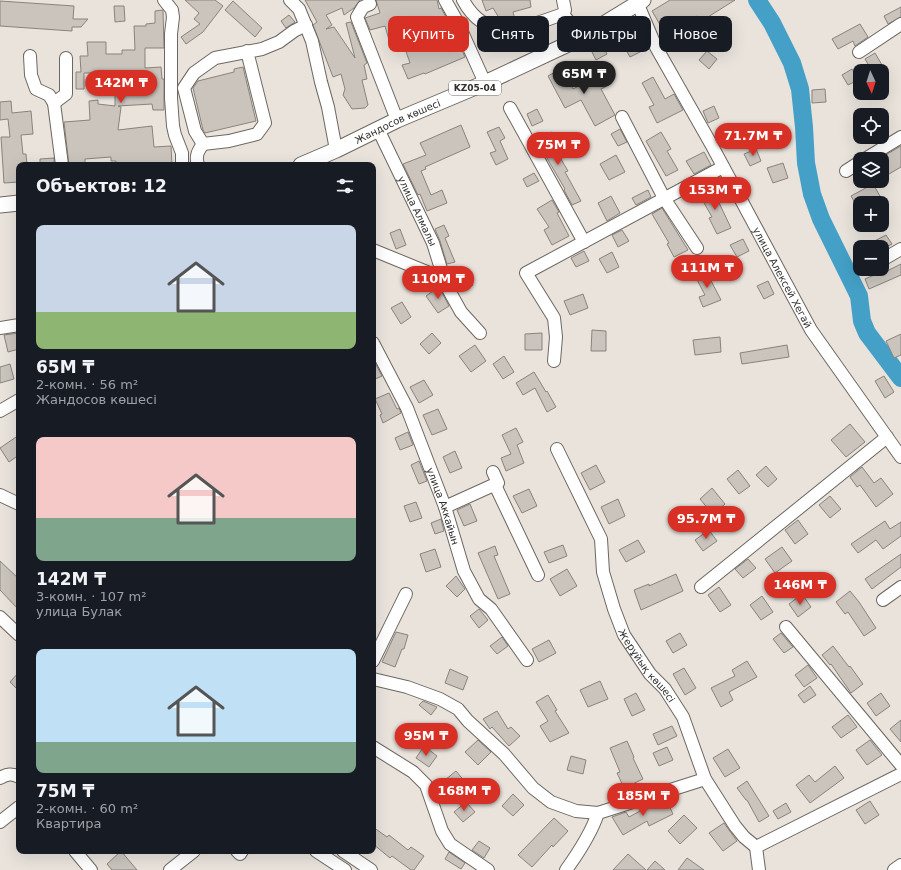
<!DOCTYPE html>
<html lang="ru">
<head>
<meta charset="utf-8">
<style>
	body { margin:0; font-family:"DejaVu Sans",sans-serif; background:#242831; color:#f1f3f6; height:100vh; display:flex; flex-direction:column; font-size:15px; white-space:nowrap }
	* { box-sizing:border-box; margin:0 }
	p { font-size:13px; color:#9ea1a6 }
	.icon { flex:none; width:22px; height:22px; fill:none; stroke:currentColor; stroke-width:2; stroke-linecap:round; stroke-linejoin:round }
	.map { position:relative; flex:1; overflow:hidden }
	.side { position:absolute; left:16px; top:162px; width:360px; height:692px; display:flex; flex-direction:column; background:#171b24; border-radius:8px; box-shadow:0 4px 16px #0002 }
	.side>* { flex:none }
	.banner { position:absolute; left:388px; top:16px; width:380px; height:36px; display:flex; gap:8px }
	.needle { width:26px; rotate:176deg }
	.controls { position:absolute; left:853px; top:64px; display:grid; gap:8px }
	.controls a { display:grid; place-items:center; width:36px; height:36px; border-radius:8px; background:#171b24; box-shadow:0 4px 16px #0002; font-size:20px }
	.price { position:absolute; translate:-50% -34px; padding:0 9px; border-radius:14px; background:#d93025; color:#fff; font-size:13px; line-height:26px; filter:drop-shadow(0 1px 2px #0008) }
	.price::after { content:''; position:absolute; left:50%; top:24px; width:12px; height:9px; margin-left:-6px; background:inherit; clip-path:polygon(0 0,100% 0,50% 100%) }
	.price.on { background:#222; color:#fff }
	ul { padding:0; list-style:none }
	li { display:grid; align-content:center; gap:8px; height:212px; padding:0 20px }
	li span { display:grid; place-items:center; height:124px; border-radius:8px; color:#555 }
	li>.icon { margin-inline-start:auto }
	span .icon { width:72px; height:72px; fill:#fffc; stroke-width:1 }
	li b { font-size:17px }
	h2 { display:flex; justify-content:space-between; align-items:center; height:48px; padding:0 20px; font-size:17px }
	.pill { padding:0 14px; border-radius:8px; background:#171b24; box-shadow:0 4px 16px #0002; font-size:14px; line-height:36px }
	.pill.on { background:#d93025; color:#fff }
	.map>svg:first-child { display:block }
</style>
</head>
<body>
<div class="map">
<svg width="901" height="870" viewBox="0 0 901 870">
	<rect width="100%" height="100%" fill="#e9e3dc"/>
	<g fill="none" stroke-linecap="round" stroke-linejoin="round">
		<!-- river -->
		<path stroke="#44a0c7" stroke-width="18" d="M757 0 772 23 792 63 800 89 804 127 806 163 812 194 821 219 859 296 862 321 867 333 901 378"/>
	</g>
	<!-- building -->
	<path fill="#cac4bd" stroke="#88837c" d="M185 0H215L223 6 203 32 186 44 181 37 200 24 194 19 199 13Z
		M305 0H360L354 8 344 15 342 8 326 15 332 25 326 29 334 27 355 58 346 23 351 22 367 63 364 65 367 79 362 80 368 105 365 108 352 109 343 95 345 89 341 74 333 77 313 25 317 22Z
		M376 0H437L439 9 441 8 446 17 448 26 450 25 451 26 465 57 425 74 424 73 408 79 402 65 410 63 403 43 391 47 385 26 370 30 365 18 380 13Z
		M482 0H530L531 7 513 12 515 20 501 21 493 8 486 11Z
		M670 0H735L700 22 697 16 666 35 652 11Z
		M0 1 74 6 73 19H88L81 27H72V31L0 26Z
		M233 1 262 28 255 37 225 10Z
		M114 6H124L125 21 115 22Z
		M901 7V17L888 24 884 16Z
		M163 10 164 48H145V68L161 67 162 79H164V110H153L152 104 118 106 121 107 118 130 152 126 154 147 171 146 172 165H116V161H111V157L85 159V165H69L64 122 90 120 89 101 98 100V104L115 106V78L100 77V73H84V89H76V72H81L80 56H88L87 42H106V54H122V50H135L134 26H146V24L155 23V11Z
		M289 15 295 22 286 28 281 21Z
		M860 24 868 37 855 46 853 41 838 49 832 39Z
		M636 35 644 50 630 57 622 43Z
		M603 46 607 54 596 60 592 52Z
		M707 51 717 59 709 69 699 60Z
		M875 53 882 65 872 71 865 59Z
		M243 67 256 121 205 133 203 130 193 88 198 81 234 72V69Z
		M562 68 573 89 603 73 609 85 601 89 615 115 595 126 581 100 565 108 548 76Z
		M852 69 858 80 848 85 842 75Z
		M653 77 665 99 674 94 683 110 657 123 649 107 654 105 642 83Z
		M825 89 826 102 812 103V90Z
		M11 101 12 113 31 111 33 134 21 135 23 154H26L27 165H19V182L4 183 1 137H10L8 119 0 120V102Z
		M714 106 719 118 708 123 703 111Z
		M537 109 543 121 532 126 527 114Z
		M461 125 470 147 425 167 426 169 421 171 431 195 442 190 447 203 427 211 420 194 418 195 403 164 426 155 420 143Z
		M499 127 505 138 500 141 508 159 496 165 490 153 496 151 487 132Z
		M620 129 627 142 618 146 611 134Z
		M552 132 559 144 554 147 568 171 565 172 581 201 572 205 564 190 565 189 537 141Z
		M661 132 671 149 667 151 678 170 666 176 646 141Z
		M901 146V167L882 178V157Z
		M756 149 761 161 750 166 744 154Z
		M704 152 711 165 694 174 686 161Z
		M616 155 625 172 609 180 600 164Z
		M54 158V165H40V159Z
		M783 163 788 178 773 183 767 168Z
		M534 173 539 181 527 187 523 179Z
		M873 184 884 203H855L851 196Z
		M712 188 731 228 717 234 709 218 712 217 699 194Z
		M648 190 651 197 636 205 632 198Z
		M611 196 620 213 607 221 598 203Z
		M552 200 559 212 557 213 569 236 552 245 544 230 549 227 537 209Z
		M662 208 688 250 674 257 667 244 669 243 652 214Z
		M444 225 449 236 445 238 455 262 447 264 440 241 435 229Z
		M400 229 406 245 396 249 390 233Z
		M622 230 629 241 618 247 612 235Z
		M886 235 892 244 886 247H863Z
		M743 239 749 251 737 257 730 245Z
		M584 251 589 261 576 267 571 258Z
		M612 252 619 267 607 273 599 259Z
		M901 264V275L869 289 865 279 881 272V274Z
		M705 269 721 300 703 307 699 297 705 295 694 274Z
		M468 275 473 285 462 291 457 280Z
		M768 281 774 294 764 299 757 286Z
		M439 287 449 306 438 313 426 296Z
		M583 294 588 308 570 315 564 301Z
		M402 302 411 317 401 324 391 308Z
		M592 330 606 331V351H591Z
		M19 333V349L8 352 4 335Z
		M432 333 441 343 429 354 420 344Z
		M542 333V350H525V334Z
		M901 334V355L894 358 886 341Z
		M720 337 721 352 695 355 693 340Z
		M475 345 486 361 471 372 459 356Z
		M787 345 789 357 742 364 740 353Z
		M504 356 514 372 503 379 493 364Z
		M373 359 382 376 373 380Z
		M10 364 14 379 0 383V367Z
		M534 372 546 392 547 391 556 407 547 412 535 388 523 395 516 383Z
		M884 376 894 392 885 398 875 381Z
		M424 380 433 395 419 403 410 387Z
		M389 393 397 409 399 408 401 413 383 423 380 415 382 414 375 399Z
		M438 409 447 429 432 435 423 415Z
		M850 424 865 442 846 457 831 440Z
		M516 428 523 442 517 445 524 463 506 471 501 458 511 454 502 435Z
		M408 432 413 445 400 450 395 438Z
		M19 435V455L9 462 0 448Z
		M455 451 462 468 450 473 443 457Z
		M419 461 427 481 419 484 411 465Z
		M596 465 605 482 590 490 581 473Z
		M766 466 777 479 768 487 756 475Z
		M862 467 874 483 881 478 893 494 876 507 860 485 857 487 850 477Z
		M738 470 750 486 739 494 727 479Z
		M712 488 725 504 713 515 700 499Z
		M529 489 537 506 522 513 513 496Z
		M830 496 841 509 830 518 819 505Z
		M618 499 625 516 609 524 601 507Z
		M416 502 422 518 410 522 404 506Z
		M470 504 477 521 464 526 457 510Z
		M441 519 444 531 435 534 431 523Z
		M798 520 808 534 795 544 785 530Z
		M885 521 890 529 901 522V536L883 549 876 540 858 553 851 544Z
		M709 530 717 541 703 551 695 540Z
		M638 540 645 552 626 562 619 550Z
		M563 545 567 556 549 563 544 552Z
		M495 546 498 555 494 556 510 594 498 599 478 553Z
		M782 547 792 561 775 573 765 559Z
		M435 549 441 567 426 572 420 554Z
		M901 554V567L872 589 865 579Z
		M748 559 756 568 743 578 735 569Z
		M0 561 19 579V610L0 590Z
		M567 569 577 586 560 596 550 579Z
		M676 574 683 591 641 610 634 590 649 584V586Z
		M456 576 465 589 457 597 446 586Z
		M719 587 731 605 720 612 708 595Z
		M850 591 859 602 876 628 864 636 848 612 845 614 836 602Z
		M802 594 811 607 798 617 789 604Z
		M762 596 773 612 761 620 750 605Z
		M479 609 488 620 479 628 470 616Z
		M396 632 408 635 404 649H402L395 667 382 662Z
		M680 633 687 645 673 653 666 641Z
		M781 633 793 647 784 653 773 639Z
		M502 637 508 646 497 654 490 646Z
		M549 640 556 653 539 662 532 649Z
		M833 646 849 667 850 666 863 684 851 693 831 664 830 665 822 655Z
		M747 661 757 677 729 692 733 700 721 707 711 688 735 676 732 670Z
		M808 665 817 678 804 687 795 675Z
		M684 668 696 688 685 695 673 674Z
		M450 669 468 677 463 690 445 683Z
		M19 672V691L10 682Z
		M600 681 608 699 588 707 580 690Z
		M810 686 816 695 804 703 798 695Z
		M636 693 645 710 632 716 624 699Z
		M881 693 890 706 876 716 867 703Z
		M548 695 557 710 555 711 569 733 550 742 540 726 548 721 536 702Z
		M423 701 437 707 431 715 419 705Z
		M497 711 508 729 511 727 520 736 509 746 492 727 490 729 483 719Z
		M848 715 857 727 841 738 832 727Z
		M901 720V742L890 729Z
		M672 726 677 736 658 745 653 734Z
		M478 740 491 752 478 765 465 752Z
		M870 740 882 755 867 765 856 750Z
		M627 741 634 757 633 758 643 779 624 788 617 773 620 772 610 748Z
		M424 746 437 756 429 767 416 758Z
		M667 747 673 760 659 766 653 753Z
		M728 749 740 768 725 777 713 758Z
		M571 756 586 760 583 774 567 770Z
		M835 766 844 778 810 803 796 785 809 775 815 782Z
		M456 771 466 783 450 796 440 784Z
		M747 781 769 816 759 822 747 800H746L737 788Z
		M513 794 524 805 513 816 502 806Z
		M666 799 673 814 649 826 647 821 623 835 612 817 626 812 629 817 657 802Z
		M870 801 879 815 865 824 856 810Z
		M466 802 475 812 463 822 454 812Z
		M786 803 791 812 778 819 773 811Z
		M684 815 697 828 680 844 668 831Z
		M554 818 568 831 553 847 552 845 532 867 518 855Z
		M724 823 737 841 723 851 709 833Z
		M373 827 387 837 389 835 408 850 411 847 424 856 414 870H411L392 856 390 858 373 844Z
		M479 841 490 848 484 858 472 850Z
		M121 851 137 870H112L107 864Z
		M449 852 465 863 461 869 445 859Z
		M628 854 646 870H613Z
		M687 858 704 870H678Z
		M655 861 665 870H647Z"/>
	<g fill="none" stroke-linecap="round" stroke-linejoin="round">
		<!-- minor casing -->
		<g stroke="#6c6761" stroke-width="14">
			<g id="minor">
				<path d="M164 0 172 10 173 17 171 34V98L173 126 175 135 182 153V165"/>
				<path d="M290 0 299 9 312 41 321 82 328 107 336 150"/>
				<path d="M445 0 458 23 485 83"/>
				<path d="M463 0C487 45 526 27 563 14"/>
				<path d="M563 0 565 10 563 14"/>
				<path id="s1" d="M636 0 656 47 711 144 811 330 901 457"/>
				<path d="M370 4 363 7 357 17 397 120"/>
				<path d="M563 14 581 38"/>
				<path d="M247 51 265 123 257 134 229 141 203 144 195 131 184 88 194 73 215 58 262 49 279 42 294 31 306 25"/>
				<path d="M859 52 901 24"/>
				<path d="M30 56 31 75 36 89 49 95 54 103"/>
				<path d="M510 108 584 242"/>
				<path d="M622 117 664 198 697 248"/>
				<path id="s2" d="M378 129 433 243 446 285 461 312 480 333"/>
				<path d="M865 159 901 137"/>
				<path d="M62 165 54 103 66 94V58"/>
				<path d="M198 165C195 156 198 151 203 144"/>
				<path d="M846 171 860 162"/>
				<path d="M373 250 444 279"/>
				<path d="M882 260 901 249"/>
				<path d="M0 328 19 325"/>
				<path id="s3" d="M373 343 407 408 445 507 464 571 479 599 491 609 527 660"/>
				<path d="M554 361 556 337 554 318 526 273 723 167"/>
				<path d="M0 411 19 400"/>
				<path id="s4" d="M557 449 601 539 603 572 614 609 624 635 650 674 665 689 683 717 705 779 735 826 744 837 756 847 759 870"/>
				<path d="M495 485 538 575"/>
				<path d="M0 495 19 504"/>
				<path d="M445 507 498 483 493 472"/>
				<path d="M701 587 887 437"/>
				<path d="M883 600 901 587"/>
				<path d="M0 617 19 635"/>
				<path d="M786 627 901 765"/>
				<path d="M373 661 406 594"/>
				<path d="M373 679 407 687 440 699 458 709 468 721 504 754 533 788 551 802 576 811 598 813"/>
				<path d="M373 747 413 772 426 785 442 831 450 844 488 870"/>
				<path d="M0 778C7 774 12 773 19 777"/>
				<path d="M0 822 19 807"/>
				<path d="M756 847 901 774"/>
				<path d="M75 851 91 870"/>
				<path d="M237 851 240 854 242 851"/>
				<path d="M316 851 345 870"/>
				<path d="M343 851 371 870"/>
				<path d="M170 870 194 851"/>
				<path d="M566 870C579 852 591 834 598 813L705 779"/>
				<path d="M894 870 901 865"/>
			</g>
		</g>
		<!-- major casing -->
		<g stroke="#6c6761" stroke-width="17">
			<g id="major">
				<path id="s5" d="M301 165 336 150 397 120 485 83 581 38 643 0"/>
				<path d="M0 205 19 203"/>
			</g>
		</g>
		<!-- minor -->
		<use href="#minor" stroke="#fff" stroke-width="12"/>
		<!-- major -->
		<use href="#major" stroke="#fff" stroke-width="15"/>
	</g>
	<g text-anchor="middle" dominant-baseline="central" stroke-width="3.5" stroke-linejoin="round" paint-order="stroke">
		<!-- shield labels -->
		<rect fill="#fff" stroke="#6f6d6b" stroke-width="1" x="449" y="81" width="52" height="14" rx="3"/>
		<g font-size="9" font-weight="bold" fill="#312f2c">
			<text x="475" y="88">KZ05-04</text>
		</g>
		<!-- street labels -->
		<g font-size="10" fill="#312f2c" stroke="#fff">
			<text stroke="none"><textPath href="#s5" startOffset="106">Жандосов көшесі</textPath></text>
			<text stroke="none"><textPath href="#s2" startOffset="91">улица Алмалы</textPath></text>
			<text stroke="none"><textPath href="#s1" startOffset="314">улица Алексей Хегай</textPath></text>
			<text stroke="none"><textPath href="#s3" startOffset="178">улица Аккайын</textPath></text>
			<text stroke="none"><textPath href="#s4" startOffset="238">Жерұйық көшесі</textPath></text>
		</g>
	</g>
</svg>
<div class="controls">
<a><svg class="needle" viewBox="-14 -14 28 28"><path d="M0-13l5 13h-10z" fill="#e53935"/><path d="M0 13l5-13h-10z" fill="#9ea1a6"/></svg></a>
<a><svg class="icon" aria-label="locate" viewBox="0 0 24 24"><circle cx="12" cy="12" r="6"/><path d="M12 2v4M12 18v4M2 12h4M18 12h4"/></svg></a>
<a><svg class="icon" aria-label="layers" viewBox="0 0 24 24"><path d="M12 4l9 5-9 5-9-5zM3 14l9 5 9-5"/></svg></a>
<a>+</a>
<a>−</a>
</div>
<b class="price on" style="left:584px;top:95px">65M ₸</b>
<b class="price" style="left:121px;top:104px">142M ₸</b>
<b class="price" style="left:753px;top:157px">71.7M ₸</b>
<b class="price" style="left:558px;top:166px">75M ₸</b>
<b class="price" style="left:715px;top:211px">153M ₸</b>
<b class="price" style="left:707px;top:289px">111M ₸</b>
<b class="price" style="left:438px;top:300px">110M ₸</b>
<b class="price" style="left:706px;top:540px">95.7M ₸</b>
<b class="price" style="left:800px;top:606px">146M ₸</b>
<b class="price" style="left:426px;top:757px">95M ₸</b>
<b class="price" style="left:464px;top:812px">168M ₸</b>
<b class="price" style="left:643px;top:817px">185M ₸</b>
<div class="banner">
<a class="pill on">Купить</a>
<a class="pill">Снять</a>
<a class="pill">Фильтры</a>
<a class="pill">Новое</a>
</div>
<section class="side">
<h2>Объектов: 12<svg class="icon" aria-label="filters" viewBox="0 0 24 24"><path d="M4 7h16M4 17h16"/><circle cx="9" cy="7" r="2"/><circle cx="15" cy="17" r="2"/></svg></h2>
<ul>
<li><span style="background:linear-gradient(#c9d6e8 70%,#8fb573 0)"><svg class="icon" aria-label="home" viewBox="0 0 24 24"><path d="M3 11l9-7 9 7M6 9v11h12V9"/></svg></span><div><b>65M ₸</b><p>2-комн. · 56 m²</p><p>Жандосов көшесі</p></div></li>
<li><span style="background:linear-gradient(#f6c9c9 65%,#7fa58c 0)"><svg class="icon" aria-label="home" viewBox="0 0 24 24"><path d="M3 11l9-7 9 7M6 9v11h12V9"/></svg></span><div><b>142M ₸</b><p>3-комн. · 107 m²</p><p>улица Булак</p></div></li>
<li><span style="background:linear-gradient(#bfe0f5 75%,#7fa58c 0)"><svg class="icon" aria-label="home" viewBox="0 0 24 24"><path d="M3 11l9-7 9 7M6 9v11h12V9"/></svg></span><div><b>75M ₸</b><p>2-комн. · 60 m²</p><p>Квартира</p></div></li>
</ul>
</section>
</div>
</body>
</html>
